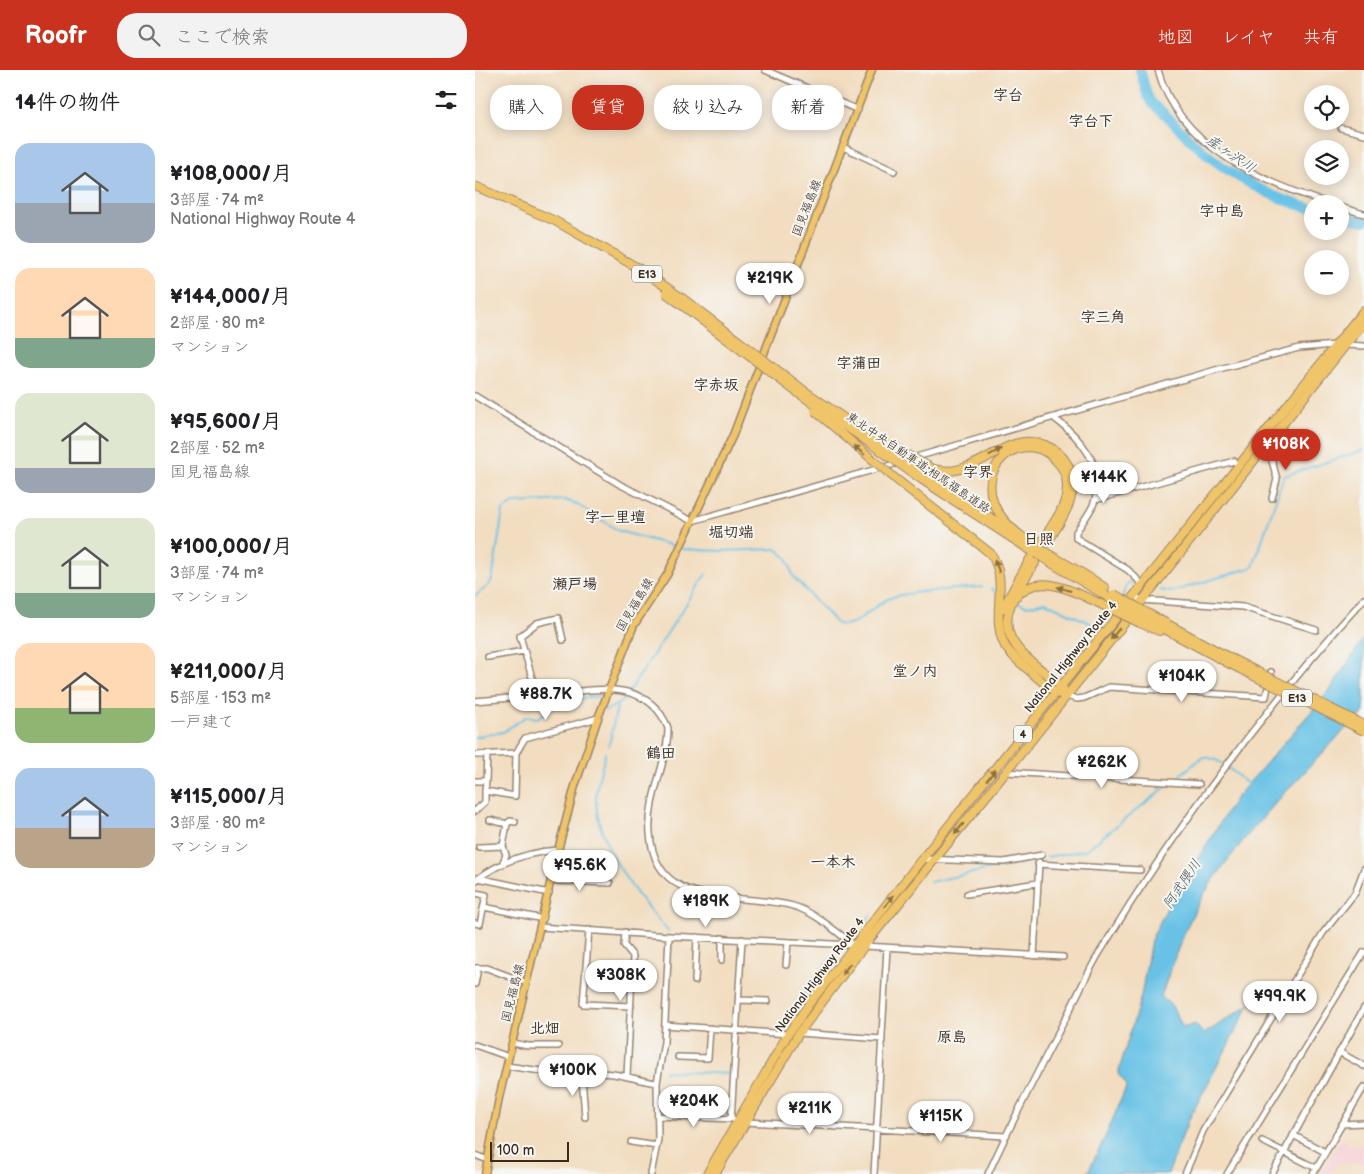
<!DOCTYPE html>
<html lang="ja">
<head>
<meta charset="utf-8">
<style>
	body { margin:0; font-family:"Balsamiq Sans","Klee One",sans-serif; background:#f2f2f2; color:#202124; height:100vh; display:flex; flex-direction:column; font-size:19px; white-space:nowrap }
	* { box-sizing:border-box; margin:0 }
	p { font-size:16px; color:#757577 }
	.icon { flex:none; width:28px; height:28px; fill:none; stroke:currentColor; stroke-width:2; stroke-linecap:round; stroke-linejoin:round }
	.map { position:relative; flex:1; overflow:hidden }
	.sheet { display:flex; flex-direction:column; background:#fff; width:475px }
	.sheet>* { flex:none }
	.hud { position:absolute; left:15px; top:15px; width:475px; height:45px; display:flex; gap:10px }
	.controls { position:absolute; left:829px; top:15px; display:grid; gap:10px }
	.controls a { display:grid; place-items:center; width:45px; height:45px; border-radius:50%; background:#fff; box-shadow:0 2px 12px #0003; font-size:25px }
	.scale { position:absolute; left:15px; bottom:12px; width:79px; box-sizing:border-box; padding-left:5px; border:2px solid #3b2a1e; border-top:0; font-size:14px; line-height:18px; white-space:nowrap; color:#3b2a1e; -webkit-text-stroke:4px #f6f6f2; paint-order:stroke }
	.price { position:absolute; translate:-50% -42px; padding:0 11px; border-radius:18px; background:#fff; color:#222; font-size:16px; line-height:32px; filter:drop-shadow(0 1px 2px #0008) }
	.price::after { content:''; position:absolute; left:50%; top:30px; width:15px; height:11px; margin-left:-8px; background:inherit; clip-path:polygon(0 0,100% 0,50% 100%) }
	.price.selected { background:#c8321e; color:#fff }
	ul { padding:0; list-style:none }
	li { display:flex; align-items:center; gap:15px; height:125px; padding:0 15px }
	li span { display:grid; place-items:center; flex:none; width:140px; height:100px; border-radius:15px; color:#555 }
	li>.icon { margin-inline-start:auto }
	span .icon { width:60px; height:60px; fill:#fffc; stroke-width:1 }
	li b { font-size:21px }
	h2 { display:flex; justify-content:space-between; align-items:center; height:60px; padding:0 15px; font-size:21px }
	.chip { padding:0 18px; border-radius:20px; background:#fff; box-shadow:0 2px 12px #0003; font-size:18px; line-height:45px }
	.chip.selected { background:#c8321e; color:#fff }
	header { display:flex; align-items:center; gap:30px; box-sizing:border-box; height:70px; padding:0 25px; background:#c8321e; color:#fff }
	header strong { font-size:24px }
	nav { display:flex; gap:28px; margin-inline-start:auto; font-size:18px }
	.search { width:350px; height:45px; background:#f2f2f2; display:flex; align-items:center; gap:12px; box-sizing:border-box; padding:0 18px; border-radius:20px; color:#757577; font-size:19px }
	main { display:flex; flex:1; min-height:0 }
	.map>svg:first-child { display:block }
</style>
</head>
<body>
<header>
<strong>Roofr</strong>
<div class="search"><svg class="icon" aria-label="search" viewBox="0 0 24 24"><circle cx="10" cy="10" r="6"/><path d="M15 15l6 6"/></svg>ここで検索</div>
<nav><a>地図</a><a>レイヤ</a><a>共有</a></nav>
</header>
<main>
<section class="sheet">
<h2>14件の物件<svg class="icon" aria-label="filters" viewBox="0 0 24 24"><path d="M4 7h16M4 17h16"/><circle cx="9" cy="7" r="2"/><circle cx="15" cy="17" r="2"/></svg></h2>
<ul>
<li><span style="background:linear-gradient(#a9c7e8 60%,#9aa5b1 0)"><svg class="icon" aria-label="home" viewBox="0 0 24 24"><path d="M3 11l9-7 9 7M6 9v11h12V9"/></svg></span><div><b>¥108,000/月</b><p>3部屋 · 74 m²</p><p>National Highway Route 4</p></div></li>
<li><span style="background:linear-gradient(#ffd9b3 70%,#7fa58c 0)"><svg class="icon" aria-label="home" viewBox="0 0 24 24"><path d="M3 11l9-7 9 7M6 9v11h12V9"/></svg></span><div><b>¥144,000/月</b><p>2部屋 · 80 m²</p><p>マンション</p></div></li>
<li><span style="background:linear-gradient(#dfe7d0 75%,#9aa5b1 0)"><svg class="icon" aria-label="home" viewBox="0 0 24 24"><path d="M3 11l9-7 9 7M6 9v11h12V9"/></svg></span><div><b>¥95,600/月</b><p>2部屋 · 52 m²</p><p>国見福島線</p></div></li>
<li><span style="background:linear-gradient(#dfe7d0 75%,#7fa58c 0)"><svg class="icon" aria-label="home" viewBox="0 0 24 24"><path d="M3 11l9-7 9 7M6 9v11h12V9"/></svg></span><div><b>¥100,000/月</b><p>3部屋 · 74 m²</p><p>マンション</p></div></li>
<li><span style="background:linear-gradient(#ffd9b3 65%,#8fb573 0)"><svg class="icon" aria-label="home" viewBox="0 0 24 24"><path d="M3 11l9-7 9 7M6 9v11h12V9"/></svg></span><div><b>¥211,000/月</b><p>5部屋 · 153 m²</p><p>一戸建て</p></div></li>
<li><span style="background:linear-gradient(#a9c7e8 60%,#b9a48a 0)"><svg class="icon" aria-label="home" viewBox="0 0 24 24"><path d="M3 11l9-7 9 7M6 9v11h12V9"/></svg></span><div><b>¥115,000/月</b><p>3部屋 · 80 m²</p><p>マンション</p></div></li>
</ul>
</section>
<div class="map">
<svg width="889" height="1104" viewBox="0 0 889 1104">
	<rect width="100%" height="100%" fill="#f6f6f2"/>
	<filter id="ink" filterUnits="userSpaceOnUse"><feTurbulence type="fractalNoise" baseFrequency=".02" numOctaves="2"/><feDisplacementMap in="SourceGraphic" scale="10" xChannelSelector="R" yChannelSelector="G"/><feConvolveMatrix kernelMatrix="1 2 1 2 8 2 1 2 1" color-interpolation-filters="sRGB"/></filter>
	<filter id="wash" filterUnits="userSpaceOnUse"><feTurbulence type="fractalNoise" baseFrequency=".0096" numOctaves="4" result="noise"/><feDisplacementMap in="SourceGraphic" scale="20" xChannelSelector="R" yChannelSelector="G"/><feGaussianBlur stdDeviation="1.12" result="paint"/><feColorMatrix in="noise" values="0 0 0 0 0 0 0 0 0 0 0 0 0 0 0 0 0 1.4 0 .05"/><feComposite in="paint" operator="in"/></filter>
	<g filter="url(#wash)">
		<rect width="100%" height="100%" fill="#f2ddc0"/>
		<!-- built -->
		<path fill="#f7cfd4" d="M867 1068 881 1078 889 1073V1096L886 1093 862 1094 856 1104H845Z"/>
		<!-- water -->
		<path fill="#69c2e6" stroke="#527682" d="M889 568V643L879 650C829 703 775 756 734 816 713 847 698 891 686 927L697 936 708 958 720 954 729 964 775 934 713 1051 693 1104H612L632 1063 652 1015 643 1004 666 926 676 870 693 836 760 729 855 620Z"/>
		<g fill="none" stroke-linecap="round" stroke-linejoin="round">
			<!-- stream -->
			<path stroke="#69c2e6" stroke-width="2" d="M207 479 246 481 301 479 312 488 318 506 361 553C380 561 395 538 411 530 428 521 485 519 507 517
				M516 519 520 521
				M685 520 696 522 778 497 809 406 889 380
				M0 526 14 515 17 510 28 441 38 433 90 430 103 435 144 461 202 477
				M647 527 651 516 654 513 660 514
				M544 533 552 536 570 532 619 555 626 552 635 542
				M130 641 148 631 231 504
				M0 667 28 662 52 646 63 648 86 631 124 626 126 629 121 641
				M134 676 142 636
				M130 683C128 699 121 712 121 728 121 775 163 828 193 861
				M705 705 728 687C745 687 761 705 774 715
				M572 787 611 780 693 715
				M455 812 562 789
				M374 868 396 845
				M306 961H308L336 913 365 877
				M190 1001 258 1004"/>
			<!-- river -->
			<path stroke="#69c2e6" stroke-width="10" d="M665 0C668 9 670 20 674 29 677 35 686 40 691 45 731 90 779 124 838 139
				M865 146 889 151"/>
		</g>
	</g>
	<g filter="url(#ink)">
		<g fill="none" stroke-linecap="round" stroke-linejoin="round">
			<!-- minor casing -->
			<g stroke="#96846f" stroke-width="8">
				<path id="minor" d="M290 0 383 40
					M683 0C704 77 787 112 856 134
					M866 58 889 64
					M368 77 419 101
					M865 137 889 144
					M832 145 838 147
					M870 275 889 276
					M0 326 144 414 217 451 423 393
					M579 348C605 367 632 397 619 433 615 443 607 453 601 462V468L653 500 668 515
					M792 373 802 409 797 428
					M438 388 744 299 824 278 861 275
					M620 430 759 391 764 396
					M659 526 666 530 768 537 841 560
					M13 587 49 581
					M62 625 45 566 62 553 83 548 88 570
					M591 626 602 629 609 628 634 617 791 627 796 602
					M0 631C25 629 51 627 76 624 118 620 173 607 193 658 193 693 172 727 175 763 180 843 264 821 318 836 340 842 361 862 379 875
					M0 685 41 683
					M531 702 724 714
					M0 711H11L10 721 40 726 41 683 50 668 123 648
					M11 711 12 684
					M0 741 10 732V721
					M15 750 32 754 28 776 31 785 28 792
					M32 754 35 751 40 752
					M4 777 28 776
					M447 789 529 792 567 785
					M563 794 665 800
					M3 808 74 823
					M0 811C24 792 52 782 83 780
					M77 811 135 813
					M0 823 11 825 5 854 0 853
					M492 824 562 813
					M9 837 68 849
					M65 857 194 866 378 875
					M114 860 108 934 156 936
					M150 862 149 875 158 886 152 1006
					M247 868V890
					M389 876 588 887
					M559 886 564 792
					M311 895 313 872
					M0 898H12L52 913
					M220 911 222 867
					M0 914 3 898
					M265 930 293 931
					M190 955 313 964
					M324 963 407 969
					M37 973 53 976H83
					M0 975 34 987
					M864 982 889 996
					M203 987 233 988 235 958
					M32 996 107 1007C132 997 157 1010 182 1013
					M107 1007 110 1047
					M183 1046 258 1049
					M256 1049 267 869
					M270 1052 531 1066
					M867 1054 889 1053
					M818 1065 850 1082
					M787 1071 841 1098
					M156 1072 182 1076
					M0 1085 13 1090
					M176 1104 183 1069 182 1013 189 972 194 866
					M399 1104 412 878
					M513 1104C536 1054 561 1005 587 955 600 931 611 905 625 882 701 757 791 637 889 529
					M710 1104 728 1061 848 863 880 823 889 799
					M752 1104 889 882
					M797 1104 889 938
					M838 1104 889 1017"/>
			</g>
			<!-- major casing -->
			<g stroke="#96846f" stroke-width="9">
				<path id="major" d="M10 1104 24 1028 83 780 100 716 123 648 159 555 192 505 258 365 397 0"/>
			</g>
			<!-- highway casing -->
			<g stroke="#96846f" stroke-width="10">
				<path id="highway" d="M458 399C467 401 476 402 485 399 515 392 537 362 570 375 580 379 588 386 593 395 607 423 587 449 573 472
					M451 405 534 460
					M446 409 555 480 636 529
					M422 410 515 483C536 511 514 546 530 576 537 587 548 595 557 603 566 610 575 620 585 624
					M568 470C576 456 588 442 591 426 593 415 592 403 584 394 550 350 488 401 529 450 553 478 599 495 630 518
					M560 493C535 533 513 558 559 594 568 602 582 610 588 619
					M543 525C567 499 609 527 634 538
					M528 538 555 489
					M672 543 757 589
					M669 548 755 594
					M665 553 684 561
					M232 1104 313 964 334 934 447 789 889 240
					M240 1104 324 963 389 876 531 702 889 252"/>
			</g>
			<!-- minor -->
			<use href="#minor" stroke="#fff" stroke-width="5"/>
			<!-- major -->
			<use href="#major" stroke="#f0c469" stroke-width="6"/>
			<!-- highway -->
			<use href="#highway" stroke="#f0c469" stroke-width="8"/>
			<!-- highway-bridge casing -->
			<g stroke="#96846f" stroke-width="10" stroke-linecap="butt">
				<path id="highway-bridge" d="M0 116 80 151 165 199 207 228 327 319 451 405
					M191 223 319 320 446 409
					M340 341 422 410
					M414 374 458 399
					M639 524 672 543
					M636 529 669 548
					M634 538 665 553
					M757 589 889 655
					M755 594 889 661"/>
			</g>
			<!-- highway-bridge -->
			<use href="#highway-bridge" stroke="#f0c469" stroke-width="8"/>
		</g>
		<!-- one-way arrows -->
		<defs><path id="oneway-solid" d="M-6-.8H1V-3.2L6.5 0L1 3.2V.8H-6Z" transform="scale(1.25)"/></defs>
		<g fill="#8c6f40">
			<use href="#oneway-solid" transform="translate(384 380) rotate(-139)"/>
			<use href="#oneway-solid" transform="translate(520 382) rotate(-29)"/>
			<use href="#oneway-solid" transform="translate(522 496) rotate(-110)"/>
			<use href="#oneway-solid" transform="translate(589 519) rotate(-164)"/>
			<use href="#oneway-solid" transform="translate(640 564) rotate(128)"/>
			<use href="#oneway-solid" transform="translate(516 705) rotate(-51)"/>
			<use href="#oneway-solid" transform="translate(484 759) rotate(130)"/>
			<use href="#oneway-solid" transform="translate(414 831) rotate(-52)"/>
			<use href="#oneway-solid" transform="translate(371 899) rotate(127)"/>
		</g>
	</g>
	<g text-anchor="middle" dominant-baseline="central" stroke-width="4" stroke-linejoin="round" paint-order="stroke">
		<!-- shield labels -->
		<g fill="#f6f6f2" stroke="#73675e" stroke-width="1">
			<rect x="157" y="195.5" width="30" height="17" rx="4"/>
			<rect x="807" y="619.5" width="30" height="17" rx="4"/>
			<rect x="539" y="655.5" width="18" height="17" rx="4"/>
		</g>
		<g font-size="11" font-weight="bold" fill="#3b2a1e">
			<text x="172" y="204">E13</text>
			<text x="822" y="628">E13</text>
			<text x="548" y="664">4</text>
		</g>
		<!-- street labels -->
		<g font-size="12" fill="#3b2a1e" stroke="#f6f6f2">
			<text transform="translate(332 138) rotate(-69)">国見福島線</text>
			<text transform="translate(443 393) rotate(34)">東北中央自動車道;相馬福島道路</text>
			<text transform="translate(160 535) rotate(-59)">国見福島線</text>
			<text transform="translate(596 587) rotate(-51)">National Highway Route 4</text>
			<text transform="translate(345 905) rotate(-53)">National Highway Route 4</text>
			<text transform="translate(38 923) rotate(-76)">国見福島線</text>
		</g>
		<!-- water labels -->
		<g font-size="14" font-style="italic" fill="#49585a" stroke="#f6f6f2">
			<text transform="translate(756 84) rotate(34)">産ヶ沢川</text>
			<text transform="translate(707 814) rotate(-56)">阿武隈川</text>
		</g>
		<!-- quarter labels -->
		<g font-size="15" font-weight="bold" fill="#3b2a1e" stroke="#f6f6f2">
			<text x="533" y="25">字台</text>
			<text x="616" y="51">字台下</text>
			<text x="747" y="141">字中島</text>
			<text x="628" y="247">字三角</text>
			<text x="384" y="293">字蒲田</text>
			<text x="241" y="315">字赤坂</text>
			<text x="503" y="402">字界</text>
			<text x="140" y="447">字一里壇</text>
			<text x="256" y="462">堀切端</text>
			<text x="564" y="469">日照</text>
			<text x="100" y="514">瀬戸場</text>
			<text x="440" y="601">堂ノ内</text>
			<text x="186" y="683">鶴田</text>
			<text x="358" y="792">一本木</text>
			<text x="70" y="958">北畑</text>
			<text x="477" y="967">原島</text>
		</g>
	</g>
</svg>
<div class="controls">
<a><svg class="icon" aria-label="locate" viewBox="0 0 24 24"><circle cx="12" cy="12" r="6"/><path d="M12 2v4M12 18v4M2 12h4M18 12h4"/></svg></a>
<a><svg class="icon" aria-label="layers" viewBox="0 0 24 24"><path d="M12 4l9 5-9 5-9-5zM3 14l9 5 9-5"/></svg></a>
<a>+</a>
<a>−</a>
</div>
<div class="scale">100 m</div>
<b class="price" style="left:295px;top:235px">¥219K</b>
<b class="price selected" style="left:811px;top:401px">¥108K</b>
<b class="price" style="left:629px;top:434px">¥144K</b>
<b class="price" style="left:707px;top:633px">¥104K</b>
<b class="price" style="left:71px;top:651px">¥88.7K</b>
<b class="price" style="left:627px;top:719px">¥262K</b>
<b class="price" style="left:105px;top:822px">¥95.6K</b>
<b class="price" style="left:231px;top:858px">¥189K</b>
<b class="price" style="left:146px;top:932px">¥308K</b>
<b class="price" style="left:805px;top:953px">¥99.9K</b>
<b class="price" style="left:98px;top:1027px">¥100K</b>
<b class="price" style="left:219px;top:1058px">¥204K</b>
<b class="price" style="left:335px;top:1065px">¥211K</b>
<b class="price" style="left:466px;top:1073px">¥115K</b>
<div class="hud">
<a class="chip">購入</a>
<a class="chip selected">賃貸</a>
<a class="chip">絞り込み</a>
<a class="chip">新着</a>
</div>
</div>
</main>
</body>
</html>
